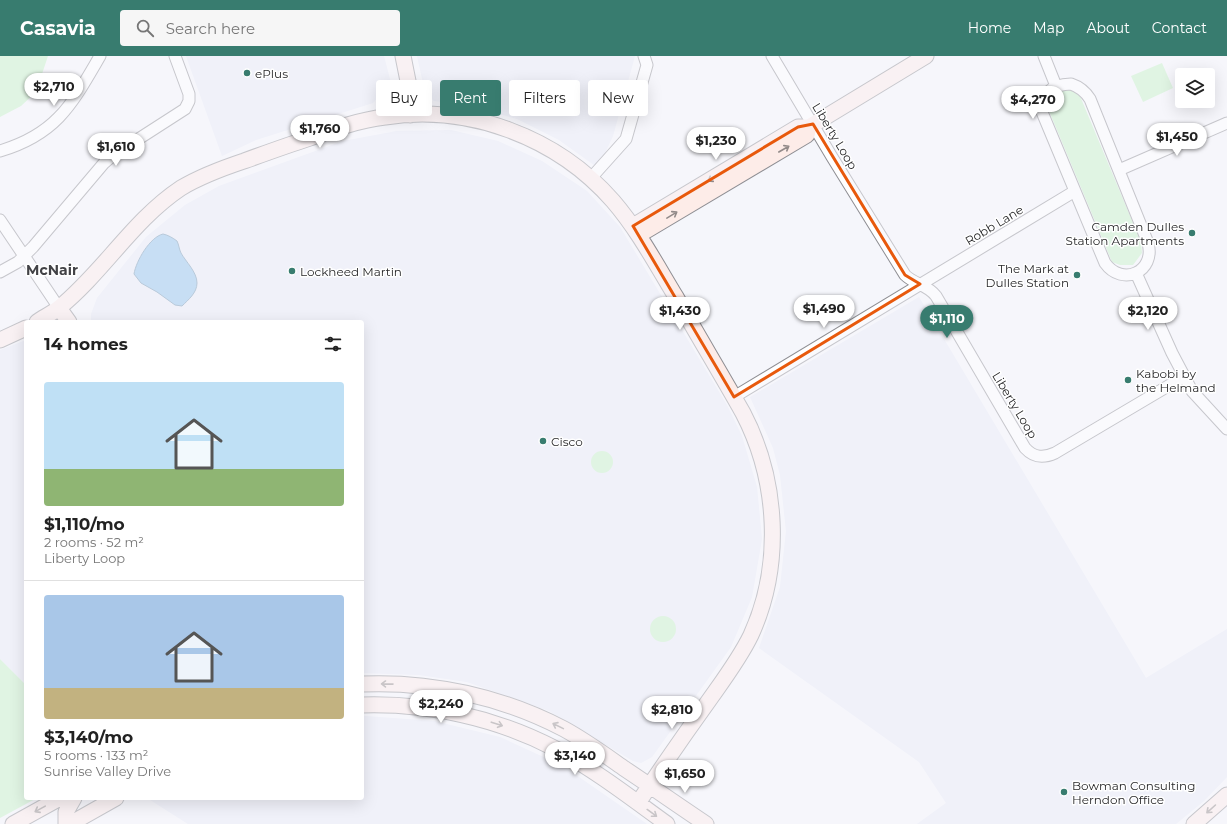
<!DOCTYPE html>
<html lang="en">
<head>
<meta charset="utf-8">
<style>
	body { margin:0; font-family:Montserrat,sans-serif; background:#f6f6f6; color:#222; height:100vh; display:flex; flex-direction:column; font-size:15px; white-space:nowrap }
	* { box-sizing:border-box; margin:0 }
	p { font-size:13px; color:#767676 }
	.icon { flex:none; width:22px; height:22px; fill:none; stroke:currentColor; stroke-width:2; stroke-linecap:round; stroke-linejoin:round }
	.map { position:relative; flex:1; overflow:hidden }
	.drawer { position:absolute; left:24px; top:264px; width:340px; height:480px; display:flex; flex-direction:column; background:#fff; border-radius:4px; box-shadow:0 4px 16px #0002 }
	.drawer>* { flex:none }
	.banner { position:absolute; left:376px; top:24px; width:380px; height:36px; display:flex; gap:8px }
	.fabs { position:absolute; left:1175px; top:12px; display:grid; gap:8px }
	.fabs a { display:grid; place-items:center; width:40px; height:40px; border-radius:4px; background:#fff; box-shadow:0 4px 16px #0002; font-size:20px }
	.price { position:absolute; translate:-50% -34px; padding:0 9px; border-radius:14px; background:#fff; color:#222; font-size:13px; line-height:26px; filter:drop-shadow(0 1px 2px #0008) }
	.price::after { content:''; position:absolute; left:50%; top:24px; width:12px; height:9px; margin-left:-6px; background:inherit; clip-path:polygon(0 0,100% 0,50% 100%) }
	.price.active { background:#387c6f; color:#fff }
	ul { padding:0; list-style:none }
	li { display:grid; align-content:center; gap:8px; height:212px; padding:0 20px }
	li+li { border-top:1px solid #e0e0e0 }
	li span { display:grid; place-items:center; height:124px; border-radius:4px; color:#555 }
	li>.icon { margin-inline-start:auto }
	span .icon { width:72px; height:72px; fill:#fffc; stroke-width:1 }
	li b { font-size:17px }
	h2 { display:flex; justify-content:space-between; align-items:center; height:48px; padding:0 20px; font-size:17px }
	.tag { padding:0 14px; border-radius:4px; background:#fff; box-shadow:0 4px 16px #0002; font-size:14px; line-height:36px }
	.tag.active { background:#387c6f; color:#fff }
	header { display:flex; align-items:center; gap:24px; box-sizing:border-box; height:56px; padding:0 20px; background:#387c6f; color:#fff }
	header strong { font-size:19px }
	nav { display:flex; gap:22px; margin-inline-start:auto; font-size:14px }
	.search { width:280px; height:36px; background:#f6f6f6; display:flex; align-items:center; gap:10px; box-sizing:border-box; padding:0 14px; border-radius:4px; color:#767676; font-size:15px }
	.map>svg:first-child { display:block }
</style>
</head>
<body>
<header>
<strong>Casavia</strong>
<div class="search"><svg class="icon" aria-label="search" viewBox="0 0 24 24"><circle cx="10" cy="10" r="6"/><path d="M15 15l6 6"/></svg>Search here</div>
<nav><a>Home</a><a>Map</a><a>About</a><a>Contact</a></nav>
</header>
<div class="map">
<svg width="1227" height="768" viewBox="0 0 1227 768">
	<rect width="100%" height="100%" fill="#f5f6fb"/>
	<!-- built -->
	<path fill="#e8eaf6" d="M186 0H384L391 27 373 47 256 84 222 100Z
		M417 0H635L613 80 598 112 559 84 517 63 466 49 434 45 425 36Z
		M451 74 498 85 542 105 587 135 620 171 727 349 742 380 757 431 762 483 752 541 731 591 652 701 641 707 633 705 549 655 467 626 419 619 362 617V266H91V258L97 242 146 181 185 149 219 130 343 85 397 75Z
		M919 241 1146 622 1227 573V721L1204 745 1176 768H917L946 747 919 706 759 592 780 531 786 475 780 419 773 392 750 341Z
		M26 284V629L0 603V294Z
		M365 660 434 665 500 681 563 710 647 768H188L147 742H362V661Z"/>
	<!-- green -->
	<path fill="#c6f2c5" d="M0 0H48L36 36 21 50 0 61Z
		M1162 7 1173 32 1143 46 1131 20Z
		M1069 34 1075 35 1080 40 1141 186 1142 197 1133 209H1120L1112 206 1049 55C1051 42 1055 35 1069 34Z
		M591 406a11 11 0 1 1 22 0a11 11 0 1 1-22 0Z
		M650 573a13 13 0 1 1 26 0a13 13 0 1 1-26 0Z
		M0 603 26 629V742H37L0 762Z"/>
	<!-- water -->
	<path fill="#8ec2eb" stroke="#6f94b1" d="M163 178C168 179 173 182 177 185 179 189 179 193 181 197 186 206 197 216 197 227 197 237 188 244 182 250L175 249 157 236 141 227 134 218C136 205 150 181 163 178Z"/>
	<g fill="none" stroke-linecap="round" stroke-linejoin="round">
		<!-- street casing -->
		<g stroke="#8e8e93" stroke-width="13">
			<path id="street" d="M772 0 832 101 905 219C914 228 928 229 936 240L1025 392C1034 402 1044 402 1055 397L1185 320
				M1044 0 1056 30
				M1071 28C1080 31 1085 35 1090 43L1148 187C1156 216 1122 231 1105 207L1042 56C1044 36 1050 29 1071 28Z
				M0 95C57 78 72 48 100 0
				M1119 114 1227 67
				M591 122 626 83 647 9 644 0
				M0 164 59 252
				M0 216 18 206 33 191 104 107 112 100 185 53 189 45V38L175 0
				M1136 217 1172 297 1192 335 1227 373
				M734 341 1075 135"/>
		</g>
		<!-- secondary casing -->
		<g stroke="#8e8e93" stroke-width="17">
			<path id="secondary" d="M403 0 408 25 410 59
				M633 170 798 71H809L926 0
				M639 179 807 79 809 71
				M59 252 69 266
				M37 266C44 261 53 257 60 251 104 215 133 164 181 132 201 120 223 112 244 105 266 97 288 89 310 82 334 73 359 64 385 61 469 48 557 81 613 145 638 174 656 208 676 241 698 280 721 318 743 357 778 424 783 509 751 579 739 604 721 627 705 650 682 682 660 714 638 747
				M0 284 26 272
				M362 628C432 625 503 641 564 673 586 685 605 699 625 713 652 731 679 750 706 768
				M362 649C429 647 497 662 556 693 595 714 631 742 667 768
				M13 768 60 742
				M66 768V756L74 742
				M70 768 116 742
				M1194 768 1227 739"/>
		</g>
		<!-- street -->
		<use href="#street" stroke="#fff" stroke-width="11"/>
		<!-- secondary -->
		<use href="#secondary" stroke="#fdece8" stroke-width="15"/>
	</g>
	<!-- one-way arrows -->
	<defs><path id="oneway-shaft" d="M-6 0H5M1.5-3L5.5 0L1.5 3" fill="none" stroke-width="1.6" stroke-linecap="round" stroke-linejoin="round"/></defs>
	<g stroke="#928a89">
		<use href="#oneway-shaft" transform="translate(784 93) rotate(-30)"/>
		<use href="#oneway-shaft" transform="translate(713 122) rotate(149)"/>
		<use href="#oneway-shaft" transform="translate(672 159) rotate(-31)"/>
		<use href="#oneway-shaft" transform="translate(387 628) rotate(-179)"/>
		<use href="#oneway-shaft" transform="translate(497 668) rotate(18)"/>
		<use href="#oneway-shaft" transform="translate(558 670) rotate(-154)"/>
		<use href="#oneway-shaft" transform="translate(40 753) rotate(151)"/>
		<use href="#oneway-shaft" transform="translate(1211 753) rotate(138)"/>
		<use href="#oneway-shaft" transform="translate(652 757) rotate(36)"/>
	</g>
	<!-- marked area -->
	<path d="M0 0H1227V768H0ZM813 68 905 219 920 228 734 341 633 170 798 71Z" fill="#f5f6fb" fill-opacity=".55" fill-rule="evenodd"/>
	<path fill="none" stroke="#e8590c" stroke-width="3" stroke-linejoin="round" d="M813 68 905 219 920 228 734 341 633 170 798 71Z"/>
	<!-- markers -->
	<g fill="#387c6f" stroke="#fff" stroke-width="1.5">
		<circle cx="247" cy="17" r="4"/>
		<circle cx="1192" cy="177" r="4"/>
		<circle cx="292" cy="215" r="4"/>
		<circle cx="1077" cy="219" r="4"/>
		<circle cx="1128" cy="324" r="4"/>
		<circle cx="543" cy="385" r="4"/>
		<circle cx="1064" cy="736" r="4"/>
	</g>
	<g text-anchor="middle" dominant-baseline="central" stroke-width="3" stroke-linejoin="round" paint-order="stroke">
		<!-- poi labels -->
		<g font-size="12" fill="#28282a" stroke="#fff" text-anchor="start">
			<text x="255" y="17">ePlus</text>
			<text x="1184" y="170" text-anchor="end">Camden Dulles<tspan x="1184" dy="14">Station Apartments</tspan></text>
			<text x="1069" y="212" text-anchor="end">The Mark at<tspan x="1069" dy="14">Dulles Station</tspan></text>
			<text x="300" y="215">Lockheed Martin</text>
			<text x="1136" y="317">Kabobi by<tspan x="1136" dy="14">the Helmand</tspan></text>
			<text x="551" y="385">Cisco</text>
			<text x="1072" y="729">Bowman Consulting<tspan x="1072" dy="14">Herndon Office</tspan></text>
		</g>
		<!-- street labels -->
		<g font-size="12" fill="#28282a" stroke="#fff">
			<text transform="translate(835 80) rotate(59)">Liberty Loop</text>
			<text transform="translate(994 169) rotate(-31)">Robb Lane</text>
			<text transform="translate(1015 349) rotate(59)">Liberty Loop</text>
		</g>
		<!-- quarter labels -->
		<g font-size="14" font-weight="bold" fill="#424246" stroke="#fff">
			<text x="52" y="214">McNair</text>
		</g>
	</g>
</svg>
<div class="fabs">
<a><svg class="icon" aria-label="layers" viewBox="0 0 24 24"><path d="M12 4l9 5-9 5-9-5zM3 14l9 5 9-5"/></svg></a>
</div>
<b class="price" style="left:54px;top:51px">$2,710</b>
<b class="price" style="left:1033px;top:64px">$4,270</b>
<b class="price" style="left:320px;top:93px">$1,760</b>
<b class="price" style="left:1177px;top:101px">$1,450</b>
<b class="price" style="left:716px;top:105px">$1,230</b>
<b class="price" style="left:116px;top:111px">$1,610</b>
<b class="price" style="left:824px;top:273px">$1,490</b>
<b class="price" style="left:680px;top:275px">$1,430</b>
<b class="price" style="left:1148px;top:275px">$2,120</b>
<b class="price active" style="left:947px;top:283px">$1,110</b>
<b class="price" style="left:441px;top:668px">$2,240</b>
<b class="price" style="left:672px;top:674px">$2,810</b>
<b class="price" style="left:575px;top:720px">$3,140</b>
<b class="price" style="left:685px;top:738px">$1,650</b>
<div class="banner">
<a class="tag">Buy</a>
<a class="tag active">Rent</a>
<a class="tag">Filters</a>
<a class="tag">New</a>
</div>
<section class="drawer">
<h2>14 homes<svg class="icon" aria-label="filters" viewBox="0 0 24 24"><path d="M4 7h16M4 17h16"/><circle cx="9" cy="7" r="2"/><circle cx="15" cy="17" r="2"/></svg></h2>
<ul>
<li><span style="background:linear-gradient(#bfe0f5 70%,#8fb573 0)"><svg class="icon" aria-label="home" viewBox="0 0 24 24"><path d="M3 11l9-7 9 7M6 9v11h12V9"/></svg></span><div><b>$1,110/mo</b><p>2 rooms · 52 m²</p><p>Liberty Loop</p></div></li>
<li><span style="background:linear-gradient(#a9c7e8 75%,#c2b280 0)"><svg class="icon" aria-label="home" viewBox="0 0 24 24"><path d="M3 11l9-7 9 7M6 9v11h12V9"/></svg></span><div><b>$3,140/mo</b><p>5 rooms · 133 m²</p><p>Sunrise Valley Drive</p></div></li>
</ul>
</section>
</div>
</body>
</html>
